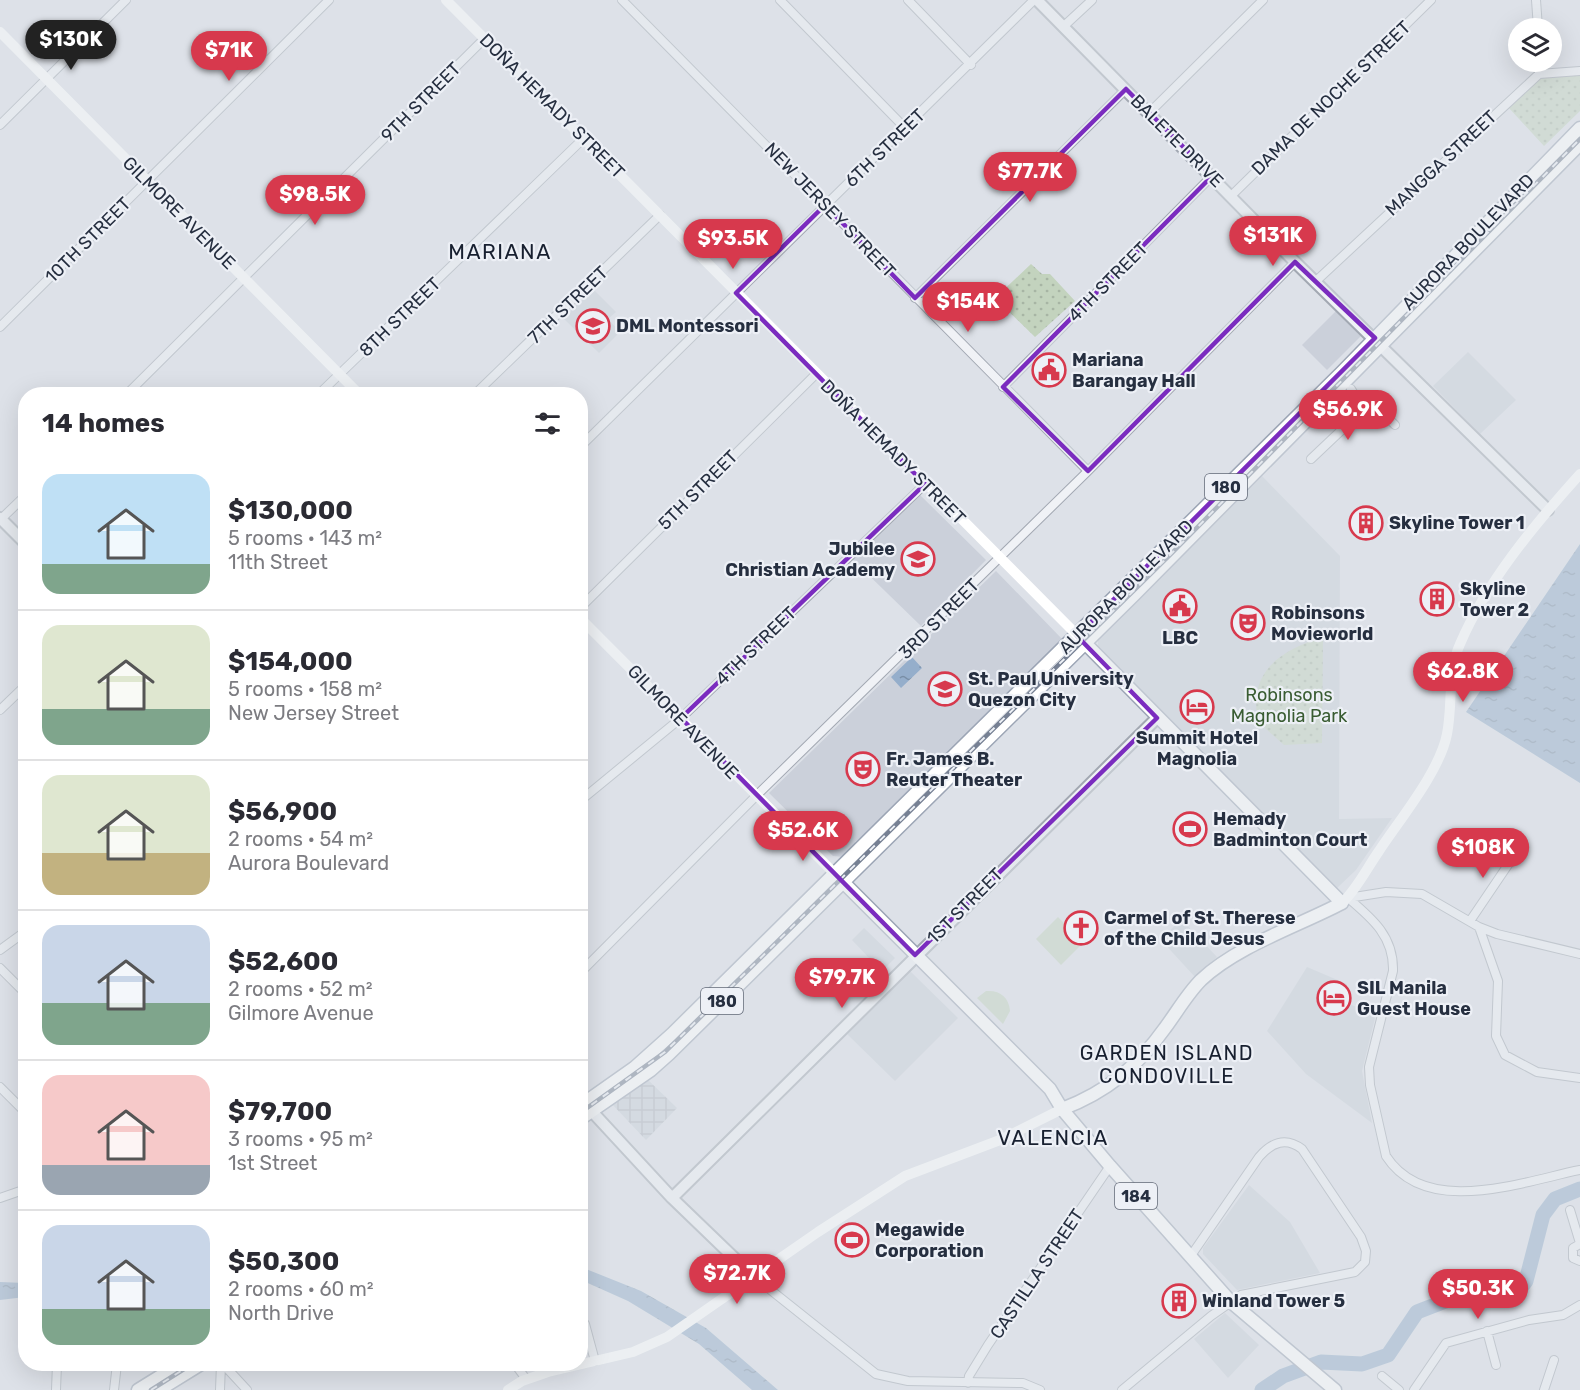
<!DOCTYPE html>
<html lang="en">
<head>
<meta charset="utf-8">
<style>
	body { margin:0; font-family:Rubik,sans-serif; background:#f7f7f7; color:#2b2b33; height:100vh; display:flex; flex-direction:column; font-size:22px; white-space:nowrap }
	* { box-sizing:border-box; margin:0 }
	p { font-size:20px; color:#7c7c81 }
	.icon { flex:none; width:33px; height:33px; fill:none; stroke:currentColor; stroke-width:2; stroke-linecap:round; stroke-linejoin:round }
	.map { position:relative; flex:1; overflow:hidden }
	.side { position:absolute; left:18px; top:387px; width:570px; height:984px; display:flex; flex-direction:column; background:#fff; border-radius:24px; box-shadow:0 6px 24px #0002 }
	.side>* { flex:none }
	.tools { position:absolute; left:1508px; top:18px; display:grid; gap:12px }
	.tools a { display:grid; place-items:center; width:54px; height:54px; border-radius:50%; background:#fff; box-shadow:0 6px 24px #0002; font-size:30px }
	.price { position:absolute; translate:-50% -51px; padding:0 14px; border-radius:21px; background:#d7394d; color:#fff; font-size:20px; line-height:39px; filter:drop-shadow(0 2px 3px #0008) }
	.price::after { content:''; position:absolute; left:50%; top:36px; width:18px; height:14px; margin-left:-9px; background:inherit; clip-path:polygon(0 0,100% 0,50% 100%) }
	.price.on { background:#222; color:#fff }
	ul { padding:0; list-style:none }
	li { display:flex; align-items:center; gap:18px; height:150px; padding:0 24px }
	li+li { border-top:2px solid #e1e1e2 }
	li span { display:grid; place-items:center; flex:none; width:168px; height:120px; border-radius:18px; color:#555 }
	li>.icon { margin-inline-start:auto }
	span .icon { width:72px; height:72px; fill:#fffc; stroke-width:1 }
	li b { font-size:26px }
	h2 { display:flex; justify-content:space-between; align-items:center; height:72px; padding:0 24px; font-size:26px }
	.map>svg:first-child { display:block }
</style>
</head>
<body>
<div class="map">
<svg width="1580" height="1390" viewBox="0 0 1580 1390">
	<defs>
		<pattern id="industrial-grid" width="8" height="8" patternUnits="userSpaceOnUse" patternTransform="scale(1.5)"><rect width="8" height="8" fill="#cbd0da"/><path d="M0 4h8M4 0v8" fill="none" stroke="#aeb3bc"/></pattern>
		<pattern id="grass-dots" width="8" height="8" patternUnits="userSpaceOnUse" patternTransform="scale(1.5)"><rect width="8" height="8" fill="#c3d3be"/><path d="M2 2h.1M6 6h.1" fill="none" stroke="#a7b5a4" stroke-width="1.8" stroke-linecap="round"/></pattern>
		<pattern id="water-ripples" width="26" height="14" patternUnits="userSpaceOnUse" patternTransform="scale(1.5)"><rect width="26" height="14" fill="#95aecb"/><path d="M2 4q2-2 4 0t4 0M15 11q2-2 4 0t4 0" fill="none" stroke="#798ea6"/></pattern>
	</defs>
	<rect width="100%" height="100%" fill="#dde1e8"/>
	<!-- built -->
	<path fill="#cbd0da" d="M593 289 616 312 608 319 620 332 599 353 563 318Z
		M1336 311 1361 336 1327 370 1302 345Z
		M1468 352 1516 400 1480 434 1433 386Z
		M1262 476 1340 556 1339 819 1392 818 1356 870 1336 889 1098 650V639Z
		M919 494 986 560 921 626 851 558Z
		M996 571 1063 640 863 840 860 838 855 842 856 844 845 857 833 856 769 793Z
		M1181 919 1217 957 1195 977 1161 940Z
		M864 928 895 958 874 979 862 968 870 959 852 940Z
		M1307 967 1347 984 1343 1002 1376 1014 1362 1071 1372 1123 1306 1074 1267 1031Z
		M910 971 958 1018 895 1081 847 1034Z
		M1249 1185 1290 1222 1320 1273 1237 1290 1203 1254V1248Z
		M1225 1313 1259 1345 1228 1378 1194 1339Z"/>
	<!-- industrial -->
	<path fill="url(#industrial-grid)" d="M645 1077 677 1108 646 1140 610 1102Z"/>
	<!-- grass -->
	<path fill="url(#grass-dots)" d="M1580 75V111L1544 146 1508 107 1541 78Z
		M1031 264 1042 274H1050L1075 301 1035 337 995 298Z
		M1323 637 1322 743 1284 745 1257 721C1257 712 1255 701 1257 692 1264 659 1295 646 1323 637Z"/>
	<!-- garden -->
	<path fill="#c3d3be" d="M1058 917 1083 943 1061 965 1036 939Z
		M986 991C1000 990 1009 997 1010 1011L1003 1024 977 998Z"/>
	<!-- water -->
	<path fill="url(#water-ripples)" d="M1580 544V783L1466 712Z
		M912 657 922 668 901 688 891 677Z
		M581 1267 641 1291 706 1328 778 1390H752L699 1344 628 1301 581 1280Z
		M0 1282 25 1283V1297L0 1300Z"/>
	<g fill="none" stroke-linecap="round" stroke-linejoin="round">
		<!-- river -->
		<path stroke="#95aecb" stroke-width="15" d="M1262 1390 1283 1376 1321 1362 1362 1364 1388 1355 1417 1312 1466 1293 1499 1299 1515 1295 1526 1281 1543 1215 1555 1199 1580 1189"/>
		<!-- minor casing -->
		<g stroke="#a2a8b2" stroke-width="10">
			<path id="minor" d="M622 0 1088 471
				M780 0 906 129
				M908 0 971 65
				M1536 0 1538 28
				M1064 26 1092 0
				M1539 74V62
				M1149 113 1263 0
				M0 125 126 0
				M1231 196 1431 0
				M1315 282 1539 74 1580 71
				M915 298 1126 89
				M0 327 329 0
				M1003 387 1212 176
				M1351 389C1356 401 1367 402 1376 406L1395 425
				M127 394 485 38
				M319 394 584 138
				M475 394 660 215
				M580 447 1034 0
				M1311 459 1368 405
				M0 520 26 495
				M580 608 816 374
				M0 710 26 685
				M580 801 681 718 925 484
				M1348 898C1373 919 1394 937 1393 971L1369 1067 1370 1085 1386 1156C1426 1218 1521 1182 1580 1170
				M1348 898 1386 892 1422 894 1479 927 1497 934 1580 954
				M1470 921 1518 850
				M1479 927 1498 981 1496 1036 1505 1055 1537 1072 1580 1078
				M0 950 26 931
				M0 968 26 994
				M580 973 756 796 1088 471 1295 262
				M0 1087 26 1113
				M0 1198 26 1189
				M1570 1210 1580 1243
				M1580 1244 1573 1248V1258L1580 1261
				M753 1276 876 1374 908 1381 1023 1383 1040 1390
				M580 1318 585 1324 595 1361
				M1487 1331 1496 1365
				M223 1364 247 1390
				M420 1364 425 1366 429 1364
				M515 1364 526 1379
				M1382 1376 1399 1390
				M968 1383 969 1376 988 1345 1110 1166
				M56 1390 57 1364
				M114 1390 117 1364
				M220 1390 221 1364
				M1122 1390 1211 1316 1241 1295 1355 1272 1365 1262 1366 1251 1361 1237 1302 1149C1286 1137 1272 1142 1259 1157L1190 1257
				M1414 1390 1446 1343 1529 1320 1563 1315 1580 1305
				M1544 1390 1554 1360"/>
		</g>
		<!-- tertiary casing -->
		<g stroke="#a2a8b2" stroke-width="14">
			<path id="tertiary" d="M1037 0 1295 262 1548 510
				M0 518 26 544
				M586 1105 672 1198 753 1276
				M672 1198 1157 718"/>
		</g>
		<!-- primary casing -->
		<g stroke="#9ca5b5" stroke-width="15">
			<path id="primary" d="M838 877 1050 1089 1062 1109 1110 1166 1231 1302 1335 1390
				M580 1106 634 1068 672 1034 1342 372 1580 128
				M1062 1109C1107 1092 1138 1066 1165 1028 1177 1012 1187 994 1201 980 1237 946 1298 926 1342 903L1080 638
				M580 1119 651 1070 669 1054 1134 595 1580 144
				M138 1390 180 1364
				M159 1390 201 1364"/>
		</g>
		<!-- minor -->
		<use href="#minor" stroke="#f0f2f6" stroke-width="8"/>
		<!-- tertiary -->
		<use href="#tertiary" stroke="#f0f2f6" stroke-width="10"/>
		<!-- secondary -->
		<path stroke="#fff" stroke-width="10" d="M446 0 1077 635
			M0 32 359 394
			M580 618 834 873
			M1342 903C1357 889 1367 868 1379 851 1400 819 1440 771 1447 734 1453 704 1447 673 1460 644 1487 581 1535 524 1580 474
			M508 1390 522 1381 548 1372 633 1352 667 1337 818 1232 905 1176 1000 1140 1062 1109"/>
		<!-- primary -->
		<use href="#primary" stroke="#fff" stroke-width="12"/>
		<!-- rail casing -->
		<g stroke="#768093" stroke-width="4.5">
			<path id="rail" d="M580 1113 665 1052 1171 554 1580 139
				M151 1390 192 1364"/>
		</g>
		<!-- rail -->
		<use href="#rail" stroke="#edf0f6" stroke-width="2" stroke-dasharray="7" stroke-linecap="butt"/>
	</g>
	<!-- marked area -->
	<path d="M0 0H1580V1390H0ZM1126 89 1212 176 1003 387 1088 471 1295 262 1375 338 1077 636 1157 718 915 955 681 718 925 484 736 293 825 205 915 298Z" fill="#dde1e8" fill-opacity=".55" fill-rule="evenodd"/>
	<path fill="none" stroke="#7b2cbf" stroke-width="4.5" stroke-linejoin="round" d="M1126 89 1212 176 1003 387 1088 471 1295 262 1375 338 1077 636 1157 718 915 955 681 718 925 484 736 293 825 205 915 298Z"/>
	<!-- icons -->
	<defs>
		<g id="school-ring" transform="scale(1.725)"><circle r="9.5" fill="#edf0f6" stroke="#d7394d" stroke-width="1.5"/><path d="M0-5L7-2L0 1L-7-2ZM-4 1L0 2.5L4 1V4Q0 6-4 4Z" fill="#d7394d"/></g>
		<g id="civic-ring" transform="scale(1.725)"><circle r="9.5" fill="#edf0f6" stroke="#d7394d" stroke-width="1.5"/><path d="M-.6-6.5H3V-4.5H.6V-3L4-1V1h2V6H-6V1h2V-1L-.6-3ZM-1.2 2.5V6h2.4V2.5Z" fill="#d7394d"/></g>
		<g id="building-ring" transform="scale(1.725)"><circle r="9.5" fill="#edf0f6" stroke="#d7394d" stroke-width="1.5"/><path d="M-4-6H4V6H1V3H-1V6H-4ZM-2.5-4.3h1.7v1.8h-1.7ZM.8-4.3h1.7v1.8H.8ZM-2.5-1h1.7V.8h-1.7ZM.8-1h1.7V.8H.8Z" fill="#d7394d"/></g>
		<g id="theatre-ring" transform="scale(1.725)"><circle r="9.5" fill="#edf0f6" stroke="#d7394d" stroke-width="1.5"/><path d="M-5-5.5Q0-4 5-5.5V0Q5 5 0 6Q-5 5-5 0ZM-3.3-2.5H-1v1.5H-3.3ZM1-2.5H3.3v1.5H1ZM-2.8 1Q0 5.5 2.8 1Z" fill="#d7394d"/></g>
		<g id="university-ring" transform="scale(1.725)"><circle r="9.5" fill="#edf0f6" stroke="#d7394d" stroke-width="1.5"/><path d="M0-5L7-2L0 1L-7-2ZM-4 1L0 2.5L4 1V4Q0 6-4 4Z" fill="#d7394d"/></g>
		<g id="hotel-ring" transform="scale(1.725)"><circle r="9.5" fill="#edf0f6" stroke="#d7394d" stroke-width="1.5"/><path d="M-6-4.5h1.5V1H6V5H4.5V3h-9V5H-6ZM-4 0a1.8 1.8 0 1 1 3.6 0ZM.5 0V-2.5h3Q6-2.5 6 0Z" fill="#d7394d"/></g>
		<g id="stadium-ring" transform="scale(1.725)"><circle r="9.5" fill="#edf0f6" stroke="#d7394d" stroke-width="1.5"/><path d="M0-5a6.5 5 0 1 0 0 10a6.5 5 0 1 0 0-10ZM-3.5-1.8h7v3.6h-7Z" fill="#d7394d"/></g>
		<g id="church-ring" transform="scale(1.725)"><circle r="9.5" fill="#edf0f6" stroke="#d7394d" stroke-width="1.5"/><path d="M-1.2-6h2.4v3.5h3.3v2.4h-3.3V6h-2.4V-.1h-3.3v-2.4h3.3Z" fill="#d7394d"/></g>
	</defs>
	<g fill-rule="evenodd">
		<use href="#school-ring" x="593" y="326"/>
		<use href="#civic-ring" x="1049" y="370"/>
		<use href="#building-ring" x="1366" y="523"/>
		<use href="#school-ring" x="918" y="559"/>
		<use href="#building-ring" x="1437" y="599"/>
		<use href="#civic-ring" x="1180" y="606"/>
		<use href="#theatre-ring" x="1248" y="623"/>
		<use href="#university-ring" x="945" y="689"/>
		<use href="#hotel-ring" x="1197" y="707"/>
		<use href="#theatre-ring" x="863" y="769"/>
		<use href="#stadium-ring" x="1190" y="829"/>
		<use href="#church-ring" x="1081" y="928"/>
		<use href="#hotel-ring" x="1334" y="998"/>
		<use href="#stadium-ring" x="852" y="1240"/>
		<use href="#building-ring" x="1179" y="1301"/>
	</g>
	<g text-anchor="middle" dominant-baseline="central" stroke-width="4.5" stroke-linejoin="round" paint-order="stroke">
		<!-- shield labels -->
		<g fill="#edf0f6" stroke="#626977" stroke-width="1.5">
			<rect x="1205" y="474" width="42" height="26" rx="4.5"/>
			<rect x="701" y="988" width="42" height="26" rx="4.5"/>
			<rect x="1115" y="1183" width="42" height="26" rx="4.5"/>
		</g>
		<g font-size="16" font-weight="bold" fill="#262f40">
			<text x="1226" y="487">180</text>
			<text x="722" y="1001">180</text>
			<text x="1136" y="1196">184</text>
		</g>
		<!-- street labels -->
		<g font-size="18" fill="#262f40" stroke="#edf0f6">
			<text transform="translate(1331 98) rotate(-44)">DAMA DE NOCHE STREET</text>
			<text transform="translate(421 102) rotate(-45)">9TH STREET</text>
			<text transform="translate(552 106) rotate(45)">DOÑA HEMADY STREET</text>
			<text transform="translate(1177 141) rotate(45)">BALETE DRIVE</text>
			<text transform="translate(885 148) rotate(-44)">6TH STREET</text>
			<text transform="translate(1441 163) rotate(-43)">MANGGA STREET</text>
			<text transform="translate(830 210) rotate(46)">NEW JERSEY STREET</text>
			<text transform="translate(179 213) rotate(45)">GILMORE AVENUE</text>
			<text transform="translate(88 240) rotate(-45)">10TH STREET</text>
			<text transform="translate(1468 242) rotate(-46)">AURORA BOULEVARD</text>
			<text transform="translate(1108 282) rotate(-45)">4TH STREET</text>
			<text transform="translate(568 305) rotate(-44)">7TH STREET</text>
			<text transform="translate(400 317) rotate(-44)">8TH STREET</text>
			<text transform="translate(893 452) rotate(45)">DOÑA HEMADY STREET</text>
			<text transform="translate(698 490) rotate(-45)">5TH STREET</text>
			<text transform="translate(1126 587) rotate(-45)">AURORA BOULEVARD</text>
			<text transform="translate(939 619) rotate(-45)">3RD STREET</text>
			<text transform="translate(756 646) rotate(-44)">4TH STREET</text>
			<text transform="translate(683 722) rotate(46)">GILMORE AVENUE</text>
			<text transform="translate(965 906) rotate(-45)">1ST STREET</text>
			<text transform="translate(1037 1274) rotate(-56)">CASTILLA STREET</text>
		</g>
		<!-- poi labels -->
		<g font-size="18" font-weight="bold" fill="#262f40" stroke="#edf0f6" text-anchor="start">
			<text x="616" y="326">DML Montessori</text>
			<text x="1072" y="360">Mariana<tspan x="1072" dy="21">Barangay Hall</tspan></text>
			<text x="1389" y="523">Skyline Tower 1</text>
			<text x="895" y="549" text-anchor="end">Jubilee<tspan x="895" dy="21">Christian Academy</tspan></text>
			<text x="1460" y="589">Skyline<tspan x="1460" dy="21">Tower 2</tspan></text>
			<text x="1271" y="613">Robinsons<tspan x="1271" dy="21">Movieworld</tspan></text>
			<text x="1180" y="638" text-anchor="middle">LBC</text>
			<text x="968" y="679">St. Paul University<tspan x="968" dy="21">Quezon City</tspan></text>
			<text x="1197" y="738" text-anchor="middle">Summit Hotel<tspan x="1197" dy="21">Magnolia</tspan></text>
			<text x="886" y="759">Fr. James B.<tspan x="886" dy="21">Reuter Theater</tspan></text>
			<text x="1213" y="819">Hemady<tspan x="1213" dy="21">Badminton Court</tspan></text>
			<text x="1104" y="918">Carmel of St. Therese<tspan x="1104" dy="21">of the Child Jesus</tspan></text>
			<text x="1357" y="988">SIL Manila<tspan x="1357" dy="21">Guest House</tspan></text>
			<text x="875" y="1230">Megawide<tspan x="875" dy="21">Corporation</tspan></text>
			<text x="1202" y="1301">Winland Tower 5</text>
		</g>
		<!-- park labels -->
		<g font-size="18" fill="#395c32" stroke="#edf0f6">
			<text x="1289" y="695">Robinsons<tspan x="1289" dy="21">Magnolia Park</tspan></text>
		</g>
		<!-- neighbourhood labels -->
		<g font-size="20" letter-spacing="1.5" fill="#182030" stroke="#edf0f6">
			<text x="1167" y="1053">GARDEN ISLAND<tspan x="1167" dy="23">CONDOVILLE</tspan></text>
		</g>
		<!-- quarter labels -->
		<g font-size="21" letter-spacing="1.5" fill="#182030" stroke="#edf0f6">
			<text x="500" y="251">MARIANA</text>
			<text x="1053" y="1137">VALENCIA</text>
		</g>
	</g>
</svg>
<div class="tools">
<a><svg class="icon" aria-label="layers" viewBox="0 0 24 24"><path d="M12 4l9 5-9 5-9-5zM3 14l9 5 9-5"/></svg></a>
</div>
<b class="price on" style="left:71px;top:71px">$130K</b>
<b class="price" style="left:229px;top:82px">$71K</b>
<b class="price" style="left:1030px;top:203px">$77.7K</b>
<b class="price" style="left:315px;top:226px">$98.5K</b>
<b class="price" style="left:1273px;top:267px">$131K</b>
<b class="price" style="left:733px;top:270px">$93.5K</b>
<b class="price" style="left:968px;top:333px">$154K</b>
<b class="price" style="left:1348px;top:441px">$56.9K</b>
<b class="price" style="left:1463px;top:703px">$62.8K</b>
<b class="price" style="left:803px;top:862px">$52.6K</b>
<b class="price" style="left:1483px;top:879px">$108K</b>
<b class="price" style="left:842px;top:1009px">$79.7K</b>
<b class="price" style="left:737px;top:1305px">$72.7K</b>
<b class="price" style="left:1478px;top:1320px">$50.3K</b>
<section class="side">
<h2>14 homes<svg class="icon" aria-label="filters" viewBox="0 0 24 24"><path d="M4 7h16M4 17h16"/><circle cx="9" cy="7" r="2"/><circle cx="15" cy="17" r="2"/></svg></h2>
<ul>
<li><span style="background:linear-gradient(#bfe0f5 75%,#7fa58c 0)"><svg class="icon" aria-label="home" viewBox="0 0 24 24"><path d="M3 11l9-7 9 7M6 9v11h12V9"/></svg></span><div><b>$130,000</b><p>5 rooms · 143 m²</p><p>11th Street</p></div></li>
<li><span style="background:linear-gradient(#dfe7d0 70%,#7fa58c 0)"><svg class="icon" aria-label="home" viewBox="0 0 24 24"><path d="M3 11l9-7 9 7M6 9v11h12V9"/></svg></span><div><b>$154,000</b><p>5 rooms · 158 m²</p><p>New Jersey Street</p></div></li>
<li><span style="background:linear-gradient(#dfe7d0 65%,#c2b280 0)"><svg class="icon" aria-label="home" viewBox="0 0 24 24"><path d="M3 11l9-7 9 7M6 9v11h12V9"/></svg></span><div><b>$56,900</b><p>2 rooms · 54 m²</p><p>Aurora Boulevard</p></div></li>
<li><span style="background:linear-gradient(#c9d6e8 65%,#7fa58c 0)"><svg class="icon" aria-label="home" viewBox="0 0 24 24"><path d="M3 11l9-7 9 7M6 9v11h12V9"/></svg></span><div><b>$52,600</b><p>2 rooms · 52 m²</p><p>Gilmore Avenue</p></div></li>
<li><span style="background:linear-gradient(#f6c9c9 75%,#9aa5b1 0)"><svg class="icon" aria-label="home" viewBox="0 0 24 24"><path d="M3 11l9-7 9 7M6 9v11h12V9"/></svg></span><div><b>$79,700</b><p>3 rooms · 95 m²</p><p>1st Street</p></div></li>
<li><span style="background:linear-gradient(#c9d6e8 70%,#7fa58c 0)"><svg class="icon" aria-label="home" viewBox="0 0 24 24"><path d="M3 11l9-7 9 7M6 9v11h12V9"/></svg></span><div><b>$50,300</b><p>2 rooms · 60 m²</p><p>North Drive</p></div></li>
</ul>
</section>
</div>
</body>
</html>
